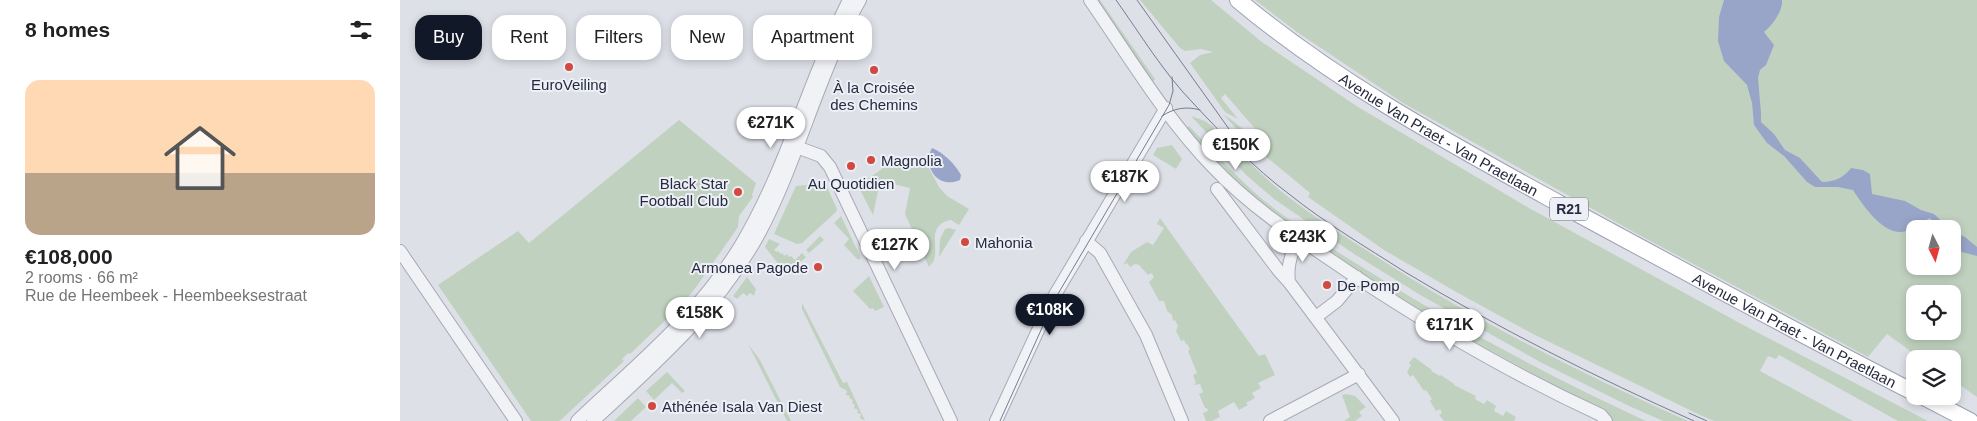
<!DOCTYPE html>
<html lang="en">
<head>
<meta charset="utf-8">
<style>
	body { margin:0; font-family:Arial,sans-serif; background:#f2f2f2; color:#202124; height:100vh; display:flex; flex-direction:column; font-size:19px; white-space:nowrap }
	* { box-sizing:border-box; margin:0 }
	p { font-size:16px; color:#757577 }
	.icon { flex:none; width:28px; height:28px; fill:none; stroke:currentColor; stroke-width:2; stroke-linecap:round; stroke-linejoin:round }
	.map { position:relative; flex:1; overflow:hidden }
	.drawer { display:flex; flex-direction:column; background:#fff; width:400px }
	.drawer>* { flex:none }
	.top-card { position:absolute; left:15px; top:15px; width:475px; height:45px; display:flex; gap:10px }
	.needle { width:32px; rotate:174deg }
	.fabs { position:absolute; left:1506px; top:220px; display:grid; gap:10px }
	.fabs a { display:grid; place-items:center; width:55px; height:55px; border-radius:10px; background:#fff; box-shadow:0 2px 8px #0003; font-size:25px }
	.price { position:absolute; translate:-50% -42px; padding:0 11px; border-radius:18px; background:#fff; color:#222; font-size:16px; line-height:32px; filter:drop-shadow(0 1px 2px #0008) }
	.price::after { content:''; position:absolute; left:50%; top:30px; width:15px; height:11px; margin-left:-8px; background:inherit; clip-path:polygon(0 0,100% 0,50% 100%) }
	.price.current { background:#111827; color:#fff }
	ul { padding:0; list-style:none }
	li { display:grid; align-content:center; gap:10px; height:265px; padding:0 25px }
	li span { display:grid; place-items:center; height:155px; border-radius:15px; color:#555 }
	li>.icon { margin-inline-start:auto }
	span .icon { width:90px; height:90px; fill:#fffc; stroke-width:1 }
	li b { font-size:21px }
	h2 { display:flex; justify-content:space-between; align-items:center; height:60px; padding:0 25px; font-size:21px }
	.chip { padding:0 18px; border-radius:15px; background:#fff; box-shadow:0 2px 8px #0003; font-size:18px; line-height:45px }
	.chip.current { background:#111827; color:#fff }
	main { display:flex; flex:1; min-height:0 }
	.map>svg:first-child { display:block }
</style>
</head>
<body>
<main>
<section class="drawer">
<h2>8 homes<svg class="icon" aria-label="filters" viewBox="0 0 24 24"><path d="M4 7h16M4 17h16"/><circle cx="9" cy="7" r="2"/><circle cx="15" cy="17" r="2"/></svg></h2>
<ul>
<li><span style="background:linear-gradient(#ffd9b3 60%,#b9a48a 0)"><svg class="icon" aria-label="home" viewBox="0 0 24 24"><path d="M3 11l9-7 9 7M6 9v11h12V9"/></svg></span><div><b>€108,000</b><p>2 rooms · 66 m²</p><p>Rue de Heembeek - Heembeeksestraat</p></div></li>
</ul>
</section>
<div class="map">
<svg width="1577" height="421" viewBox="0 0 1577 421">
	<rect width="100%" height="100%" fill="#dee0e8"/>
	<!-- green -->
	<path fill="#c0d2bf" fill-rule="evenodd" d="M696 0H700L755 79 753 81Z
		M740 0H811L862 42 958 107 1129 208 1347 327 1528 421H1498L1379 355 1376 359 1368 356 1360 371 1453 421H1314L1300 415 1133 334 1058 293 984 250 908 197 910 193 865 156 859 143 864 139 825 94 821 98 838 119 825 112 790 63 800 55 813 52 801 49 785 51 780 48Z
		M855 0H1577V397L1553 380 1552 359H1521L1487 334 1468 357 1239 235 1003 103 897 32ZM1515 229H1552V266H1515ZM1515 294H1552V331H1515Z
		M824 115C841 125 854 139 862 158Z
		M791 116 805 121 812 126C837 149 860 175 887 196 917 219 949 239 980 259 1078 322 1182 374 1288 421H1263L1229 406 1142 363 1022 296 954 254 874 199 845 174Z
		M279 120 356 183 352 195 353 197 339 216 338 227 334 233 294 290 278 308 274 304 269 310 272 314 230 354 228 353 222 359 224 361 163 418 159 421H131L38 285 118 231 129 243Z
		M789 126C810 148 832 172 855 193 890 223 931 248 970 272 1059 328 1151 377 1246 421H1210L1189 406 1188 402C1113 364 1040 324 970 279 948 264 924 251 903 236 859 205 820 168 786 128Z
		M772 145 782 159 776 169 753 155 757 148Z
		M497 158 524 159 539 187 547 196 569 209 559 225 551 220C526 225 539 246 534 260 533 263 531 264 529 267L505 214 510 188 480 181 473 215 458 186Z
		M418 184 427 187 437 209 436 212 402 243 397 244 374 234 396 186Z
		M441 216 461 258 458 260 444 245 449 239 434 223Z
		M760 218 859 356 865 354 875 375 858 383 861 388 852 393 855 398 846 403 848 405 839 410 834 402 818 411 820 417 812 421H806L803 413 808 411 807 408H805L799 394 803 392 800 384 793 385 796 383 793 375 797 373 788 351 790 349 787 344H786L784 340 781 341 776 331 778 326 775 320 773 321 772 315 767 311 764 301H759L749 282 754 277 751 273 748 275 739 265 735 264 730 267 727 263 723 265 731 252 747 242 753 245 764 228 757 224Z
		M549 228 556 230 539 257 540 239 545 229Z
		M420 236 424 240 409 253 406 250Z
		M369 239 380 244 374 250 377 252 378 251 381 254 382 253 385 256 387 254 389 257 391 256 395 260 402 253 406 257 387 275 365 247Z
		M469 276 484 307 475 311 473 308 470 309 453 291Z
		M347 277 356 289 354 296 350 293 347 296 343 293 337 299 333 296Z
		M402 303 443 383 447 382 465 421 460 418 461 414 457 413 458 410 454 408 455 405 452 403 453 400 449 398 450 396 446 395 447 391 440 387 402 309Z
		M348 344 360 360 391 421H387Z
		M1014 357 1032 370 1031 371 1040 376 1041 375 1054 384V385L1076 396 1075 399 1084 404 1087 400 1096 406 1094 411 1103 416 1106 411 1116 417 1114 421H1044L1039 415 1042 413 1040 409 1036 411 1030 401 1032 399 1026 390 1024 391 1013 375 1010 377 1007 372 1011 365 1009 363Z
		M267 372 285 391 282 393 272 383 254 400 246 391Z
		M946 394 955 396 966 407 959 412 962 416 955 421H944L950 417 942 395Z
		M238 398 246 407 231 421H214Z"/>
	<!-- water -->
	<path fill="#98a5c9" d="M1324 0H1382C1383 11 1372 26 1364 32L1374 45 1366 65 1360 70 1358 78 1361 113V122L1374 134 1385 150 1400 158 1422 182C1435 182 1444 177 1451 168L1463 170 1470 174 1472 194 1505 201 1521 210 1534 214 1550 229H1538L1530 218C1522 222 1511 231 1502 232 1482 234 1462 204 1453 190L1438 187H1415L1407 182 1384 156 1367 143 1354 125 1352 103 1347 85 1324 61 1318 41 1319 17Z
		M532 148C543 152 556 165 561 175L560 180C537 190 522 165 532 148Z
		M1552 231 1565 237 1577 247V256L1562 252 1553 246Z"/>
	<g fill="none" stroke-linecap="round" stroke-linejoin="round">
		<!-- minor casing -->
		<g stroke="#a7a9b5" stroke-width="14">
			<path id="minor" d="M690 0C728 55 766 119 813 167 853 209 900 239 947 271 1028 325 1112 374 1201 415L1206 421
				M391 145 421 156 430 167 551 421
				M817 189 879 271 889 282 993 421
				M686 241 700 253 746 335 782 421
				M0 251 116 421
				M889 282C887 266 891 252 899 240
				M916 317 937 301 957 277
				M177 421C236 365 300 314 342 243 387 167 409 79 449 0
				M193 421C255 364 319 308 360 232 399 158 418 73 460 0
				M596 421 653 298 766 108
				M870 421 959 374"/>
		</g>
		<!-- major casing -->
		<g stroke="#9da1b4" stroke-width="18">
			<g id="major">
				<path id="s1" d="M838 0C936 82 1049 143 1160 204 1278 268 1396 332 1515 393"/>
				<path d="M1522 396 1570 421"/>
			</g>
		</g>
		<!-- minor -->
		<use href="#minor" stroke="#f1f2f6" stroke-width="12"/>
		<!-- major -->
		<use href="#major" stroke="#fff" stroke-width="16"/>
		<!-- tram -->
		<path stroke="#777b92" stroke-width="1" d="M716 0C741 35 763 72 793 103 823 135 854 168 889 194 925 223 966 247 1005 272 1098 328 1195 377 1294 421
			M737 0 834 136
			M762 116C774 108 787 106 800 110
			M1289 413 1307 421
			M600 421 655 299 769 105 773 91 772 77"/>
	</g>
	<!-- markers -->
	<g fill="#d1493f" stroke="#edeff6" stroke-width="2">
		<circle cx="169" cy="67" r="5"/>
		<circle cx="474" cy="70" r="5"/>
		<circle cx="471" cy="160" r="5"/>
		<circle cx="451" cy="166" r="5"/>
		<circle cx="338" cy="192" r="5"/>
		<circle cx="565" cy="242" r="5"/>
		<circle cx="418" cy="267" r="5"/>
		<circle cx="927" cy="285" r="5"/>
		<circle cx="252" cy="406" r="5"/>
	</g>
	<g text-anchor="middle" dominant-baseline="central" stroke-width="4" stroke-linejoin="round" paint-order="stroke">
		<!-- shield labels -->
		<rect fill="#edeff6" stroke="#626576" stroke-width="1" x="1150" y="197.5" width="38" height="23" rx="4"/>
		<g font-size="14" font-weight="bold" fill="#272a3f">
			<text x="1169" y="209">R21</text>
		</g>
		<!-- poi labels -->
		<g font-size="15" fill="#272a3f" stroke="#edeff6" text-anchor="start">
			<text x="169" y="84" text-anchor="middle">EuroVeiling</text>
			<text x="474" y="87" text-anchor="middle">À la Croisée<tspan x="474" dy="17">des Chemins</tspan></text>
			<text x="481" y="160">Magnolia</text>
			<text x="328" y="183" text-anchor="end">Black Star<tspan x="328" dy="17">Football Club</tspan></text>
			<text x="451" y="183" text-anchor="middle">Au Quotidien</text>
			<text x="575" y="242">Mahonia</text>
			<text x="408" y="267" text-anchor="end">Armonea Pagode</text>
			<text x="937" y="285">De Pomp</text>
			<text x="262" y="406">Athénée Isala Van Diest</text>
		</g>
		<!-- street labels -->
		<g font-size="15" fill="#272a3f" stroke="#edeff6">
			<text stroke="none"><textPath href="#s1" startOffset="242">Avenue Van Praet - Van Praetlaan</textPath></text>
			<text stroke="none"><textPath href="#s1" startOffset="648">Avenue Van Praet - Van Praetlaan</textPath></text>
		</g>
	</g>
</svg>
<div class="fabs">
<a><svg class="needle" viewBox="-14 -14 28 28"><path d="M0-13l5 13h-10z" fill="#e53935"/><path d="M0 13l5-13h-10z" fill="#757577"/></svg></a>
<a><svg class="icon" aria-label="locate" viewBox="0 0 24 24"><circle cx="12" cy="12" r="6"/><path d="M12 2v4M12 18v4M2 12h4M18 12h4"/></svg></a>
<a><svg class="icon" aria-label="layers" viewBox="0 0 24 24"><path d="M12 4l9 5-9 5-9-5zM3 14l9 5 9-5"/></svg></a>
</div>
<b class="price" style="left:371px;top:149px">€271K</b>
<b class="price" style="left:836px;top:171px">€150K</b>
<b class="price" style="left:725px;top:203px">€187K</b>
<b class="price" style="left:903px;top:263px">€243K</b>
<b class="price" style="left:495px;top:271px">€127K</b>
<b class="price current" style="left:650px;top:336px">€108K</b>
<b class="price" style="left:300px;top:339px">€158K</b>
<b class="price" style="left:1050px;top:351px">€171K</b>
<div class="top-card">
<a class="chip current">Buy</a>
<a class="chip">Rent</a>
<a class="chip">Filters</a>
<a class="chip">New</a>
<a class="chip">Apartment</a>
</div>
</div>
</main>
</body>
</html>
